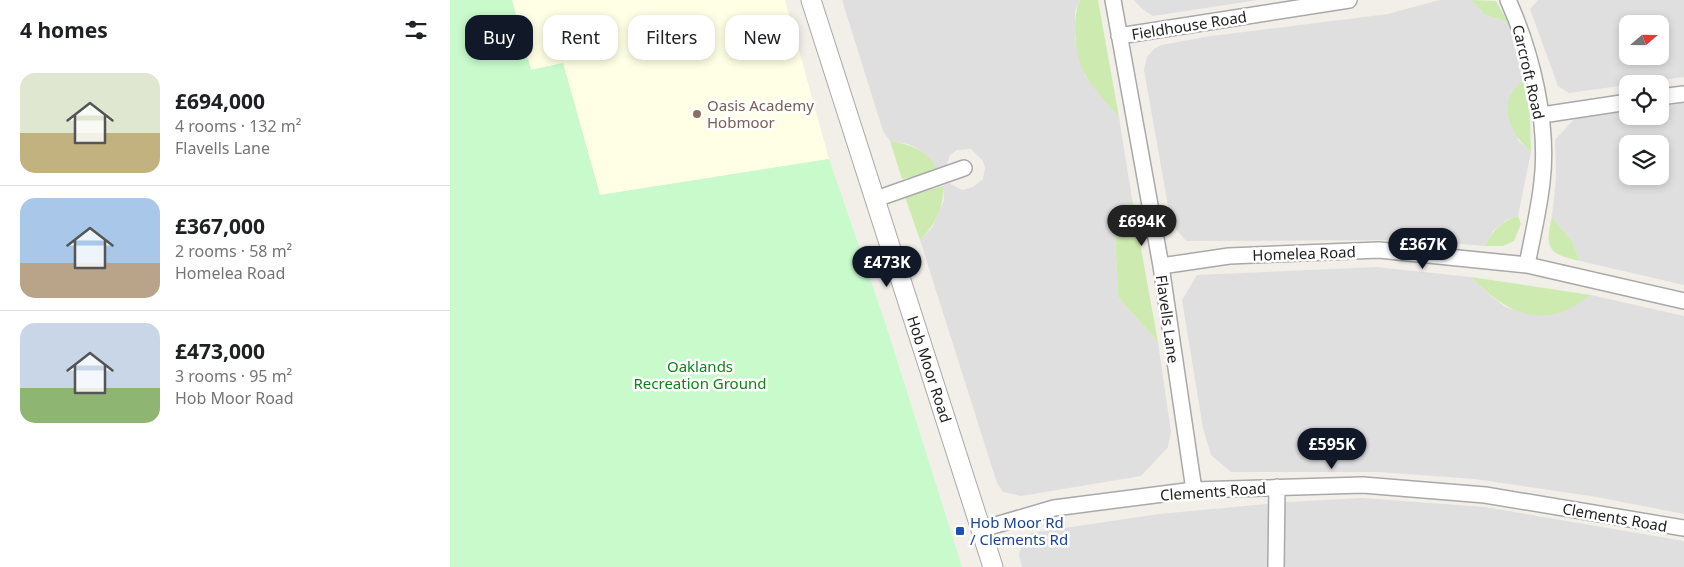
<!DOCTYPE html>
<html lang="en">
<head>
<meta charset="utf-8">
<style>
	body { margin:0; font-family:"Noto Sans",sans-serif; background:#f2f2f2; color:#202124; height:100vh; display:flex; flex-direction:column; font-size:19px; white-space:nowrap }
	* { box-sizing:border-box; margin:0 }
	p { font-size:16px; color:#757577 }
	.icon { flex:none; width:28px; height:28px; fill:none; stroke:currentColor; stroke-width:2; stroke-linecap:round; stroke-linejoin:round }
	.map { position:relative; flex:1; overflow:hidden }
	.details { display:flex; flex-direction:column; background:#fff; width:450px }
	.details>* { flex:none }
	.guide { position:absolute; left:15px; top:15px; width:475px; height:45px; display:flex; gap:10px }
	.needle { width:32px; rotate:70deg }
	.buttons { position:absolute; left:1169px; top:15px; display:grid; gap:10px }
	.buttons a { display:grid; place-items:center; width:50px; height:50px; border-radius:10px; background:#fff; box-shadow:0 2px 8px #0003; font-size:25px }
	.price { position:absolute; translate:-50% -42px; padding:0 11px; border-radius:18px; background:#111827; color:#fff; font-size:16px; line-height:32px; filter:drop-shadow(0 1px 2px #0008) }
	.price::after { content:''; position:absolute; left:50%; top:30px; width:15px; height:11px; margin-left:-8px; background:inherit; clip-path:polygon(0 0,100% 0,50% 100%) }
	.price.on { background:#222; color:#fff }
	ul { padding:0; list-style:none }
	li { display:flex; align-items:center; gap:15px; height:125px; padding:0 20px }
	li+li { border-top:1px solid #e0e0e0 }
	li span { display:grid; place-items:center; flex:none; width:140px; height:100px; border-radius:15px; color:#555 }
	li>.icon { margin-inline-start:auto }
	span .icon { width:60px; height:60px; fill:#fffc; stroke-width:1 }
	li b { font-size:21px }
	h2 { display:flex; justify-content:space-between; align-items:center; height:60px; padding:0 20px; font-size:21px }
	.chip { padding:0 18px; border-radius:15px; background:#fff; box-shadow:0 2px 8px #0003; font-size:18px; line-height:45px }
	.chip.on { background:#111827; color:#fff }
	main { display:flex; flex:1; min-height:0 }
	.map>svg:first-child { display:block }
</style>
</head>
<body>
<main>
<section class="details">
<h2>4 homes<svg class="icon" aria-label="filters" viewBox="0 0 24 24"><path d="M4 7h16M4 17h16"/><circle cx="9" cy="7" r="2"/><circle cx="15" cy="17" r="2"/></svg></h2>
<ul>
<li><span style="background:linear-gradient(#dfe7d0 60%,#c2b280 0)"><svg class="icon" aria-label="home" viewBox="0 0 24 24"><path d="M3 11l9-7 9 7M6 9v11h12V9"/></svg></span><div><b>£694,000</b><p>4 rooms · 132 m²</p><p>Flavells Lane</p></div></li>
<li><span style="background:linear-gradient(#a9c7e8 65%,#b9a48a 0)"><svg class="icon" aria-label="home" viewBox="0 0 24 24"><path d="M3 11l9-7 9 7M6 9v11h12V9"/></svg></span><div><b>£367,000</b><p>2 rooms · 58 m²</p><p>Homelea Road</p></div></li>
<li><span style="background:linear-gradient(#c9d6e8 65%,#8fb573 0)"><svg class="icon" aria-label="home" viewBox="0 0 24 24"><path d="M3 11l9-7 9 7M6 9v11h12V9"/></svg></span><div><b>£473,000</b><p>3 rooms · 95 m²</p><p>Hob Moor Road</p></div></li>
</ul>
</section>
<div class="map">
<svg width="1234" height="567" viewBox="0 0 1234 567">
	<rect width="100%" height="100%" fill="#f2efe9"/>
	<!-- residential -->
	<path fill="#e0dfdf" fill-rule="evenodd" d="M392 0H630L625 11V39L635 76 669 117 682 199 665 234 668 297 708 342 721 432 718 447 691 476 571 496 553 492 547 483 470 240 482 228 494 200 493 186 499 183 512 190 523 187 533 179 535 168 533 161 521 149 507 150 500 155 495 169 488 171 478 157 466 148 458 144 440 141 433 131Z
		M684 0H808L703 16 692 9Z
		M989 0H1021L1035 15 1058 22 1073 79 1060 94 1068 140 1081 152 1068 216 1056 220 1043 231 1035 246 966 240 736 241 721 223 694 70 697 57 704 49 711 45 761 36 938 14Z
		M1088 0H1234V77L1119 93 1108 86 1080 9ZM1178 24H1210V56H1178Z
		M1234 103V285L1130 261 1122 241 1102 217 1106 177 1105 140 1125 118 1177 111 1178 116H1210V107ZM1178 144H1210V176H1178Z
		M926 267 1021 277 1041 296 1055 307 1079 314 1111 313 1141 295 1234 316V514L1147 497 1024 479 929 472H781L761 455 753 428 732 300 747 275Z
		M912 498 1035 507 1234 541V567H572L569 555 572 544 581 533 709 514 837 502Z"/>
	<!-- education -->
	<path fill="#ffffe5" d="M62 0H335L379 159 150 195 113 63 81 70Z"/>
	<!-- grass -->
	<path fill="#cdebb0" d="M630 0H648L669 117C658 104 646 92 637 78 625 61 621 19 630 0Z
		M1021 0 1046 1 1058 22 1035 15Z
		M1073 79 1080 116 1081 152C1065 138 1052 117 1060 95 1063 89 1069 84 1073 79Z
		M440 141C460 144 479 151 488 171L452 179Z
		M493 186C494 208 486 224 470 240L455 197Z
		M682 199 708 342 668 297 665 234Z
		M1068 216 1071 224 1064 241 1053 246H1035C1043 230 1051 221 1068 216Z
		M1102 217 1122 241 1130 261C1099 254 1094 249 1102 217Z
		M1021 277 1141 295C1132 301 1120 310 1110 313 1072 323 1046 302 1021 277Z"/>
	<!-- park -->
	<path fill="#c8facc" d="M0 0H62L81 70 113 63 150 195 379 159 435 322 512 567H0Z"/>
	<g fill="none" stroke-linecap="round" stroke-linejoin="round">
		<!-- minor casing -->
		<g stroke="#a9a9a9" stroke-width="18">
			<path id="minor" d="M663 0 711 266 744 490
				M1058 0C1082 53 1099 124 1092 182 1089 210 1082 238 1077 265
				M669 36 899 0
				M1210 97 1234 94
				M1092 115 1178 102
				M426 199 514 168
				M711 266 779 256 929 250 1077 265 1234 301
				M532 529 604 508 744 490 913 485 1035 495 1234 528
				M826 567 827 487"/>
		</g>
		<!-- tertiary casing -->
		<g stroke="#a9a9a9" stroke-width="21">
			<path id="tertiary" d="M361 0 543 567"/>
		</g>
		<!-- minor -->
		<use href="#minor" stroke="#fff" stroke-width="15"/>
		<!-- tertiary -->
		<use href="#tertiary" stroke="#fff" stroke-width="19"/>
	</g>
	<!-- markers -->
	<circle fill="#8d6e63" stroke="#fff" stroke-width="2" cx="247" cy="114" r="5"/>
	<rect fill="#1a4fb4" stroke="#fff" stroke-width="2" x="505" y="526" width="10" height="10" rx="2.5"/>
	<g text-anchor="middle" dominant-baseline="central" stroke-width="5" stroke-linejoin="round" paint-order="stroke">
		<!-- street labels -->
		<g font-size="15" fill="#222" stroke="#fff">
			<text transform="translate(739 25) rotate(-9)">Fieldhouse Road</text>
			<text transform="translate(1079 72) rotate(77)">Carcroft Road</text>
			<text transform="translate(854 253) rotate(-2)">Homelea Road</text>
			<text transform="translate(718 319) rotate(82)">Flavells Lane</text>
			<text transform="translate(480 369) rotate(72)">Hob Moor Road</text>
			<text transform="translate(763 491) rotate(-4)">Clements Road</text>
			<text transform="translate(1165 517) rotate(10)">Clements Road</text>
		</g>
		<!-- education labels -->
		<g font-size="15" fill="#785e54" stroke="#fff" text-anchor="start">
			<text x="257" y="105">Oasis Academy<tspan x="257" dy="17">Hobmoor</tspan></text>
		</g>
		<!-- park labels -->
		<g font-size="15" fill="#0c8416" stroke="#fff">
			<text x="250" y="366">Oaklands<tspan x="250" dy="17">Recreation Ground</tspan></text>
		</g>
		<!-- transit labels -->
		<g font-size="15" fill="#164399" stroke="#fff" text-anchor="start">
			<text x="520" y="522">Hob Moor Rd<tspan x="520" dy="17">/ Clements Rd</tspan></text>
		</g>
	</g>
</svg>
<div class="buttons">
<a><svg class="needle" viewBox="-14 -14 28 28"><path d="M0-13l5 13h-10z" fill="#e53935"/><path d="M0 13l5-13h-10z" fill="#757577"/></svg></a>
<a><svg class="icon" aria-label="locate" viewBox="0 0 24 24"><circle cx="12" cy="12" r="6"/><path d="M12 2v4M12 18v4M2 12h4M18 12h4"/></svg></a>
<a><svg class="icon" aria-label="layers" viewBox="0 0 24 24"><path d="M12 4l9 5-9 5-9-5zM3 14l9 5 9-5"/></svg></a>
</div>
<b class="price on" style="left:692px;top:247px">£694K</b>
<b class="price" style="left:973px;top:270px">£367K</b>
<b class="price" style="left:437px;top:288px">£473K</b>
<b class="price" style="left:882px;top:470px">£595K</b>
<div class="guide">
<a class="chip on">Buy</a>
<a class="chip">Rent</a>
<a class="chip">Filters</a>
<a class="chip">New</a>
</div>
</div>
</main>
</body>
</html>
